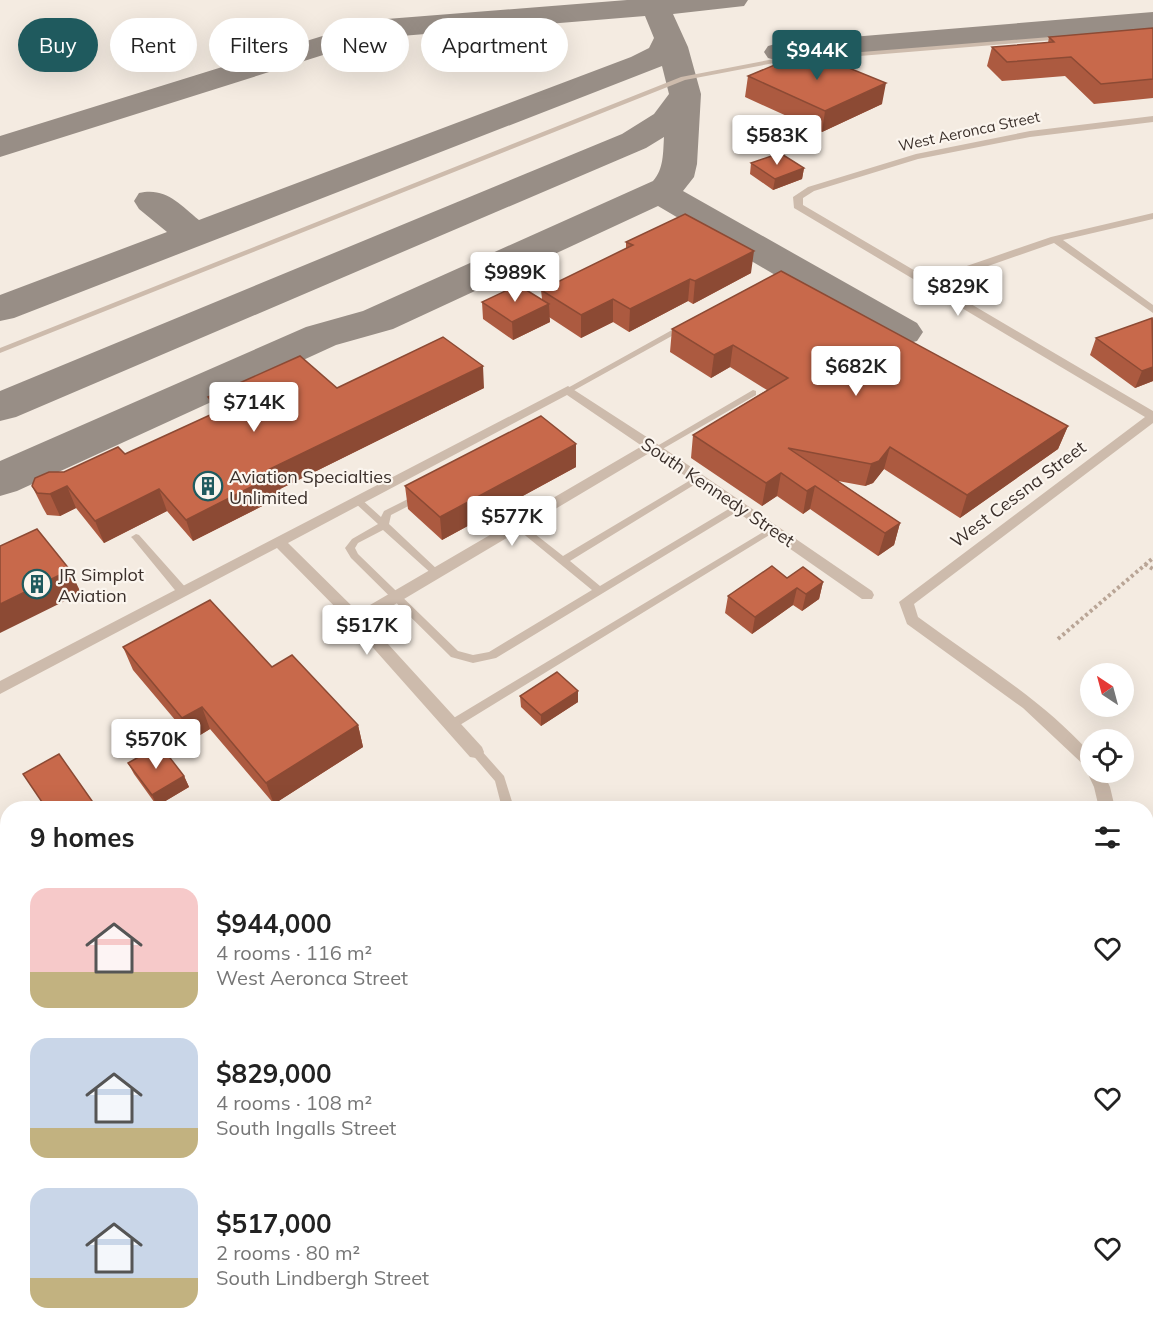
<!DOCTYPE html>
<html lang="en">
<head>
<meta charset="utf-8">
<style>
	body { margin:0; font-family:Mulish,sans-serif; background:#f6f6f6; color:#222; height:100vh; display:flex; flex-direction:column; font-size:22px; white-space:nowrap }
	* { box-sizing:border-box; margin:0 }
	p { font-size:20px; color:#767676 }
	.icon { flex:none; width:33px; height:33px; fill:none; stroke:currentColor; stroke-width:2; stroke-linecap:round; stroke-linejoin:round }
	.map { position:relative; flex:1; overflow:hidden }
	.panel { position:absolute; left:0px; top:801px; width:1154px; height:534px; display:flex; flex-direction:column; background:#fff; border-radius:24px 24px 0 0; box-shadow:0 6px 24px #0002 }
	.panel>* { flex:none }
	.top-card { position:absolute; left:18px; top:18px; width:600px; height:54px; display:flex; gap:12px }
	.needle { width:39px; rotate:324deg }
	.controls { position:absolute; left:1080px; top:663px; display:grid; gap:12px }
	.controls a { display:grid; place-items:center; width:54px; height:54px; border-radius:50%; background:#fff; box-shadow:0 6px 24px #0002; font-size:30px }
	.price { position:absolute; translate:-50% -51px; padding:0 14px; border-radius:6px; background:#fff; color:#222; font-size:20px; line-height:39px; filter:drop-shadow(0 2px 3px #0008) }
	.price::after { content:''; position:absolute; left:50%; top:36px; width:18px; height:14px; margin-left:-9px; background:inherit; clip-path:polygon(0 0,100% 0,50% 100%) }
	.price.active { background:#1f5a5e; color:#fff }
	ul { padding:0; list-style:none }
	li { display:flex; align-items:center; gap:18px; height:150px; padding:0 30px }
	li span { display:grid; place-items:center; flex:none; width:168px; height:120px; border-radius:18px; color:#555 }
	li>.icon { margin-inline-start:auto }
	span .icon { width:72px; height:72px; fill:#fffc; stroke-width:1 }
	li b { font-size:26px }
	h2 { display:flex; justify-content:space-between; align-items:center; height:72px; padding:0 30px; font-size:26px }
	.pill { padding:0 21px; border-radius:27px; background:#fff; box-shadow:0 6px 24px #0002; font-size:21px; line-height:54px }
	.pill.active { background:#1f5a5e; color:#fff }
	.map>svg:first-child { display:block }
</style>
</head>
<body>
<div class="map">
<svg width="1153" height="1335" viewBox="0 0 1153 1335">
	<rect width="100%" height="100%" fill="#f4ebe1"/>
	<g fill="none" stroke-linecap="round" stroke-linejoin="round">
		<!-- taxiway -->
		<path fill="#988e86" fill-rule="evenodd" d="M627 0H748L744 6 673 14 688 47 701 94 697 164 694 177 683 191 917 323 923 332 917 341 902 345 887 341 658 206 393 329 336 345 17 491 0 496V461L306 327 363 311 653 181C664 169 663 152 664 137L646 148 16 417 0 421V391L622 134 654 114 669 94 662 66 14 318 0 321V295L167 232 139 209 134 201 139 193C166 187 179 204 199 220L631 57 649 48 654 38 645 16 377 38 0 157V136L374 20Z
			M1153 12V30L779 61 768 58 764 52 768 46 779 43Z"/>
		<!-- path-far1 -->
		<path stroke="#b9a596" stroke-width="4" stroke-dasharray="3 3" stroke-linecap="butt" d="M1145 564 1153 569
			M1058 639 1153 558"/>
		<!-- path -->
		<path stroke="#b9a596" stroke-width="5" stroke-dasharray="4 4" stroke-linecap="butt" d="M1153 877 1148 897 1153 909"/>
		<!-- lane -->
		<path fill="#cdbbac" fill-rule="evenodd" d="M1063 36 1066 38 1065 39 774 63 685 80 0 353V348L681 77 774 59Z
			M681 325H687L688 327 571 392 568 393 564 390Z
			M753 390 756 391V395L659 451 656 452 652 449Z
			M699 475 702 476 704 478 702 480 570 561 600 586 737 504H743L745 506 743 508 496 658 473 663 451 657 351 558 345 548 352 539 378 524 354 502 352 500 354 498H360L381 517 384 511 416 495H422L424 497 422 499 391 515 389 524 439 571 441 573 439 575H433L383 530 358 543 355 548 358 554 458 651 473 655 489 652 592 590 515 527 513 525 515 523H521L563 556Z
			M773 526 778 529 776 531 455 728H447L446 725 447 722Z
			M136 534 139 535 187 589 188 592 187 595H179L133 539 131 537Z
			M476 747 480 749 504 776 514 808H502L495 781 470 752 472 749Z
			M358 1328H374L372 1335H362Z"/>
		<!-- street -->
		<path fill="#cdbbac" fill-rule="evenodd" d="M1153 116V122L1030 137 918 159 814 191 803 198V205L929 279 1051 237 1153 213V219L1063 240 1153 305V313L1054 243 937 284 1153 411V423L914 604 918 617C977 661 1041 698 1090 753V772H1103L1110 787 1115 808H1099L1094 787 1087 772 1088 769 1023 708 907 624 899 602 1145 417 794 208 793 197 808 187 916 154 1030 131Z
			M568 386 656 443 872 591 874 595 872 599H862L651 452 367 621 482 747 484 752 482 757 476 758 470 757 352 624 277 548 0 694V681ZM567 395 642 446 358 612 288 543Z
			M1146 970 1153 973V994L1146 991Z
			M581 1328H609L606 1335H578Z"/>
	</g>
	<!-- wall -->
	<path fill="#ac5a40" d="M1153 28V98L1094 104 1065 76 1002 81 987 66 992 47 1048 43 1049 37Z
		M748 76 882 104 822 132 745 97Z
		M751 163 804 168 802 179 773 190 750 174Z
		M626 242 751 273 693 304 688 301 629 332 613 322 581 338 549 317 550 322 513 340 483 319 482 302 542 299 541 290 626 249Z
		M1153 318V381L1135 388 1090 355 1096 338Z
		M672 329 1068 426 1058 449 960 518 884 469 873 483 865 486 838 481 900 523 894 545 878 556 810 509 803 514 777 496 762 506 691 458 693 435 767 390 730 367 711 378 670 352Z
		M337 388H484L280 489 282 496 193 541 167 511 104 543 76 508 60 516 47 515 43 508 32 486 64 472 125 454 213 414 208 397Z
		M576 444V467L442 540 408 509 405 486Z
		M787 578 823 582 819 599 802 611 793 605 752 634 725 613 728 596Z
		M123 647 272 667 358 725 363 747 274 804 210 729 192 740 133 670Z
		M578 691V702L541 726 521 707 520 696Z
		M128 763 184 776 189 787 157 806 134 774Z
		M817 1330 1153 1335H813Z"/>
	<!-- shaded-wall -->
	<path fill="#8c4a34" d="M886 83 882 104 822 132 825 111Z
		M804 168 802 179 773 190 775 179Z
		M754 251 751 273 693 304 695 281Z
		M690 279 688 301 629 332 630 309Z
		M613 299V322L581 338V315Z
		M549 304 550 322 513 340 512 322Z
		M733 345 730 367 711 378 714 355Z
		M483 366 484 388 280 489 282 496 193 541 186 520 270 469Z
		M1153 367V381L1135 388 1142 371Z
		M1068 426 1058 449 960 518 967 495Z
		M576 444V467L442 540 440 517Z
		M890 447 884 469 873 483 865 486 871 464Z
		M781 473 777 496 762 506 766 483Z
		M67 486 76 508 60 516 50 494Z
		M815 486 810 509 803 514 807 491Z
		M159 489 167 511 104 543 95 521Z
		M900 523 894 545 878 556 885 533Z
		M70 570 81 593 0 633V604Z
		M823 582 819 599 802 611 806 594Z
		M797 588 793 605 752 634 755 617Z
		M578 691V702L541 726V715Z
		M202 707 210 729 192 740 182 718Z
		M358 725 363 747 274 804 266 783Z
		M184 776 189 787 157 806 152 795Z"/>
	<!-- building -->
	<path fill="#c8694b" stroke="#8c4a34" stroke-width="1.5" d="M1153 28V79L1101 84 1071 57 1007 62 992 47 1054 42 1049 37Z
		M801 54 817 55 886 83 825 111 748 76Z
		M780 153 804 168 775 179 751 163Z
		M685 214 754 251 695 281 690 279 630 309 613 299 581 315 541 290 633 245 626 242Z
		M781 271 1068 426 967 495 890 447 879 461 871 464 788 448 900 523 885 533 815 486 807 491 781 473 766 483 693 435 788 378 733 345 714 355 672 329Z
		M518 285 549 304 512 322 482 302Z
		M1152 318 1153 367 1142 371 1096 338Z
		M443 337 483 366 270 469 276 474 186 520 159 489 95 521 67 486 50 494 37 493 32 486 35 478 49 472H64L118 447 125 454 221 410 208 397 300 356 337 388Z
		M541 416 576 444 440 517 405 486Z
		M37 529 70 570 0 604V546Z
		M772 566 787 578 803 567 823 582 806 594 797 588 755 617 728 596Z
		M210 600 272 667 292 655 358 725 266 783 202 707 182 718 123 647Z
		M557 672 578 691 541 715 520 696Z
		M160 745 184 776 152 795 128 763Z
		M59 754 97 808H46L23 774Z
		M1146 1185 1153 1191V1335H820L817 1330 820 1328H1146Z"/>
	<!-- icons -->
	<defs>
		<g id="building-ring" transform="scale(1.5)"><circle r="9.5" fill="#fbf5ee" stroke="#1f5a5e" stroke-width="1.5"/><path d="M-4-6H4V6H1V3H-1V6H-4ZM-2.5-4.3h1.7v1.8h-1.7ZM.8-4.3h1.7v1.8H.8ZM-2.5-1h1.7V.8h-1.7ZM.8-1h1.7V.8H.8Z" fill="#1f5a5e"/></g>
	</defs>
	<g fill-rule="evenodd">
		<use href="#building-ring" x="208" y="486"/>
		<use href="#building-ring" x="37" y="584"/>
	</g>
	<g text-anchor="middle" dominant-baseline="central" stroke-width="4.5" stroke-linejoin="round" paint-order="stroke">
		<!-- far-street labels -->
		<g font-size="15" fill="#3b302b" stroke="#fbf5ee">
			<text transform="translate(969 131) rotate(-12)">West Aeronca Street</text>
		</g>
		<!-- poi labels -->
		<g font-size="18" fill="#3b302b" stroke="#fbf5ee" text-anchor="start">
			<text x="229" y="476">Aviation Specialties<tspan x="229" dy="21">Unlimited</tspan></text>
			<text x="58" y="574">JR Simplot<tspan x="58" dy="21">Aviation</tspan></text>
		</g>
		<!-- street labels -->
		<g font-size="18" fill="#3b302b" stroke="#fbf5ee">
			<text transform="translate(718 492) rotate(34)">South Kennedy Street</text>
			<text transform="translate(1018 494) rotate(-37)">West Cessna Street</text>
		</g>
	</g>
</svg>
<div class="controls">
<a><svg class="needle" viewBox="-14 -14 28 28"><path d="M0-13l5 13h-10z" fill="#e53935"/><path d="M0 13l5-13h-10z" fill="#767676"/></svg></a>
<a><svg class="icon" aria-label="locate" viewBox="0 0 24 24"><circle cx="12" cy="12" r="6"/><path d="M12 2v4M12 18v4M2 12h4M18 12h4"/></svg></a>
</div>
<b class="price active" style="left:817px;top:81px">$944K</b>
<b class="price" style="left:777px;top:166px">$583K</b>
<b class="price" style="left:515px;top:303px">$989K</b>
<b class="price" style="left:958px;top:317px">$829K</b>
<b class="price" style="left:856px;top:397px">$682K</b>
<b class="price" style="left:254px;top:433px">$714K</b>
<b class="price" style="left:512px;top:547px">$577K</b>
<b class="price" style="left:367px;top:656px">$517K</b>
<b class="price" style="left:156px;top:770px">$570K</b>
<div class="top-card">
<a class="pill active">Buy</a>
<a class="pill">Rent</a>
<a class="pill">Filters</a>
<a class="pill">New</a>
<a class="pill">Apartment</a>
</div>
<section class="panel">
<h2>9 homes<svg class="icon" aria-label="filters" viewBox="0 0 24 24"><path d="M4 7h16M4 17h16"/><circle cx="9" cy="7" r="2"/><circle cx="15" cy="17" r="2"/></svg></h2>
<ul>
<li><span style="background:linear-gradient(#f6c9c9 70%,#c2b280 0)"><svg class="icon" aria-label="home" viewBox="0 0 24 24"><path d="M3 11l9-7 9 7M6 9v11h12V9"/></svg></span><div><b>$944,000</b><p>4 rooms · 116 m²</p><p>West Aeronca Street</p></div><svg class="icon" aria-label="heart" viewBox="0 0 24 24"><path d="M12 20l-8-8c-3-5 5-10 8-4 3-6 11-1 8 4z"/></svg></li>
<li><span style="background:linear-gradient(#c9d6e8 75%,#c2b280 0)"><svg class="icon" aria-label="home" viewBox="0 0 24 24"><path d="M3 11l9-7 9 7M6 9v11h12V9"/></svg></span><div><b>$829,000</b><p>4 rooms · 108 m²</p><p>South Ingalls Street</p></div><svg class="icon" aria-label="heart" viewBox="0 0 24 24"><path d="M12 20l-8-8c-3-5 5-10 8-4 3-6 11-1 8 4z"/></svg></li>
<li><span style="background:linear-gradient(#c9d6e8 75%,#c2b280 0)"><svg class="icon" aria-label="home" viewBox="0 0 24 24"><path d="M3 11l9-7 9 7M6 9v11h12V9"/></svg></span><div><b>$517,000</b><p>2 rooms · 80 m²</p><p>South Lindbergh Street</p></div><svg class="icon" aria-label="heart" viewBox="0 0 24 24"><path d="M12 20l-8-8c-3-5 5-10 8-4 3-6 11-1 8 4z"/></svg></li>
</ul>
</section>
</div>
</body>
</html>
